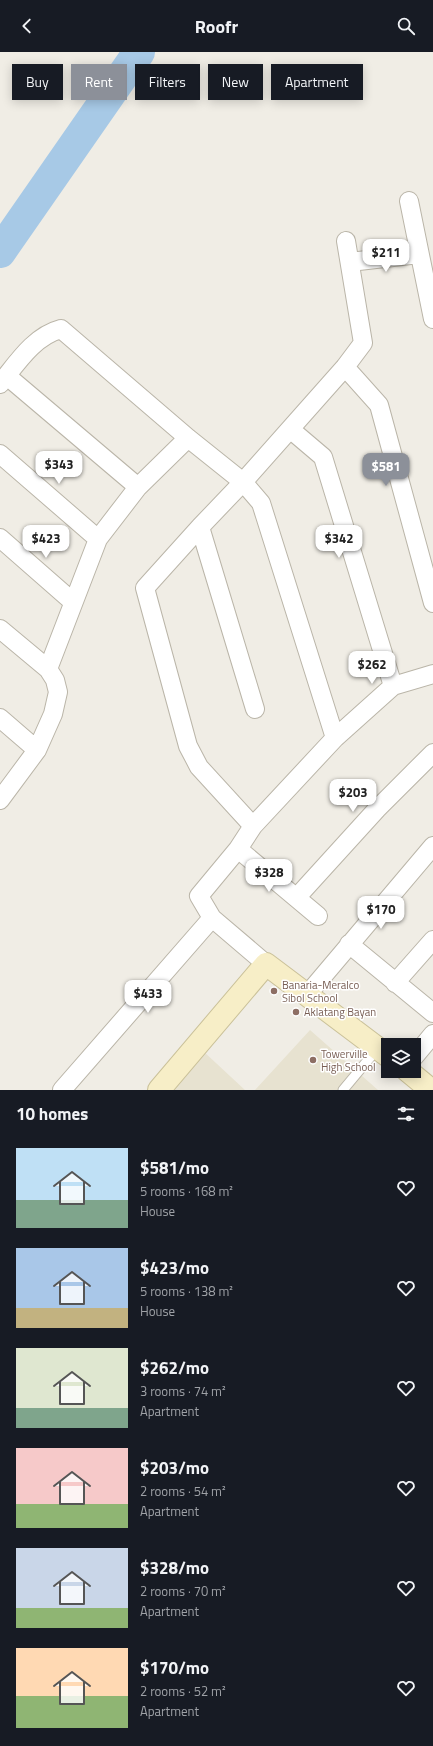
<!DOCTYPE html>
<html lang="en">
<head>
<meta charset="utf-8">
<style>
	body { margin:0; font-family:"Titillium Web",sans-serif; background:#20242c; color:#f1f3f6; height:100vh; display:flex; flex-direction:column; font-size:15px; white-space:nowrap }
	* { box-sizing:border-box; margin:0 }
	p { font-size:13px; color:#9ea1a6 }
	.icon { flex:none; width:22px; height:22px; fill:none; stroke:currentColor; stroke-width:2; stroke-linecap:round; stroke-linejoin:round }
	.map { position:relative; height:1038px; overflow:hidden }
	.drawer { display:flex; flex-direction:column; background:#171b24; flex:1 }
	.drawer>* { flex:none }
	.banner { position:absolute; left:12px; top:12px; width:409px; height:36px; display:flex; gap:8px }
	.buttons { position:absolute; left:381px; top:986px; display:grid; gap:8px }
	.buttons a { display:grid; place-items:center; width:40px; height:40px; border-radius:0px; background:#171b24; box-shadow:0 2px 10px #0003; font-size:20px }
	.price { position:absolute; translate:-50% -34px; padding:0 9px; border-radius:8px; background:#fff; color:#222; font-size:13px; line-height:26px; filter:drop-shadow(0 1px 2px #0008) }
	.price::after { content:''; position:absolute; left:50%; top:24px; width:12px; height:9px; margin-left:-6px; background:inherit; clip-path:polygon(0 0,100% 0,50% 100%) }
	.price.current { background:#8c9099; color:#fff }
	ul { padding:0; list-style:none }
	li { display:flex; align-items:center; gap:12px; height:100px; padding:0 16px }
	li span { display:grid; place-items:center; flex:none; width:112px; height:80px; border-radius:0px; color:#555 }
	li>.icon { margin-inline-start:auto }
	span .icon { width:48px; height:48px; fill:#fffc; stroke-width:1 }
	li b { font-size:17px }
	h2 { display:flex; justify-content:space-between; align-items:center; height:48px; padding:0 16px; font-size:17px }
	.chip { padding:0 14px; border-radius:0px; background:#171b24; box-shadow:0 2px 10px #0003; font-size:14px; line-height:36px }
	.chip.current { background:#8c9099; color:#fff }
	header { display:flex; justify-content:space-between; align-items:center; height:52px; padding:0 16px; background:#171b24; font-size:18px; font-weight:700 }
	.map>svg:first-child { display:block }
</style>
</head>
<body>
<header><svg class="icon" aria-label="back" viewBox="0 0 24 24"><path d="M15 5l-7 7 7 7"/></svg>Roofr<svg class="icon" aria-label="search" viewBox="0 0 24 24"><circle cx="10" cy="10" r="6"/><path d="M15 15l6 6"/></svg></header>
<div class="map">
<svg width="433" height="1038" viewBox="0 0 433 1038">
	<rect width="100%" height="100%" fill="#f0ede5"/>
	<!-- education -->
	<path fill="#e7e2d0" d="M310 978 378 1038H255Z
		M202 998 245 1038H170Z"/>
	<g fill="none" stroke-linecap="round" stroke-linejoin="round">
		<!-- river -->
		<path stroke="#a7c9e6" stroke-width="32" d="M0 200 139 0"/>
		<!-- lane casing -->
		<g stroke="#bab5a8" stroke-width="11">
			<path id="lane" d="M343 1038 378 996"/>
		</g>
		<!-- street casing -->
		<g stroke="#bab5a8" stroke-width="20">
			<path id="street" d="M409 149 433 267
				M350 210 419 202
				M345 315 379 353 433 551
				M7 324 138 435
				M0 332C17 311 34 284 61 277L188 386 243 430 261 451 335 686 253 774 238 797 199 844 212 866 266 912
				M290 377 323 405 393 634
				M0 402 98 487
				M200 475 255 657
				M0 486 73 550
				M0 577 48 617
				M0 666 37 698
				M335 686 393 634 433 622
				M0 748 37 698 53 662 58 640 55 628 48 617 98 487 138 435 188 386
				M253 774 199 715 188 694 145 536 200 475 243 430 345 315 363 291 346 189
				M238 797 318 864
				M297 845 377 757 433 701
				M349 892 433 961
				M395 931 433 888
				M307 943 433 794
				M414 1005 433 982
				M62 1038 212 866"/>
		</g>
		<!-- secondary casing -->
		<g stroke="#cac199" stroke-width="24">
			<path id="secondary" d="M408 1019 431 1038
				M159 1038 266 912 388 1004"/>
		</g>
		<!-- lane -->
		<use href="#lane" stroke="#fff" stroke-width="9"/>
		<!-- street -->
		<use href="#street" stroke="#fff" stroke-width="18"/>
		<!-- secondary -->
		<use href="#secondary" stroke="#f7eec7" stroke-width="22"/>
	</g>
	<!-- markers -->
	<g fill="#8d6e63" stroke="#fff" stroke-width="1.5">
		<circle cx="274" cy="939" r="4"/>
		<circle cx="296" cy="960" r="4"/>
		<circle cx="313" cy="1008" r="4"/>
	</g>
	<g text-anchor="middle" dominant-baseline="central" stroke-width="3" stroke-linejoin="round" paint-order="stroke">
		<!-- education labels -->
		<g font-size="11" fill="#785e54" stroke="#fff" text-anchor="start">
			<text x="282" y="933">Banaria-Meralco<tspan x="282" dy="13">Sibol School</tspan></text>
			<text x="304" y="960">Aklatang Bayan</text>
			<text x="321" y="1002">Towerville<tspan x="321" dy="13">High School</tspan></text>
		</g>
	</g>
</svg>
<div class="buttons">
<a><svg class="icon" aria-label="layers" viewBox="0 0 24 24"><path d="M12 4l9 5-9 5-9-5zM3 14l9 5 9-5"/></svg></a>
</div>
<b class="price" style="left:386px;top:221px">$211</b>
<b class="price" style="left:59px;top:433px">$343</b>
<b class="price current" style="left:386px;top:435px">$581</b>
<b class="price" style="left:46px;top:507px">$423</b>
<b class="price" style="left:339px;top:507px">$342</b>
<b class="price" style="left:372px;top:633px">$262</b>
<b class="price" style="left:353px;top:761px">$203</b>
<b class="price" style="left:269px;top:841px">$328</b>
<b class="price" style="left:381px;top:878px">$170</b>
<b class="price" style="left:148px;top:962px">$433</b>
<div class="banner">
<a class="chip">Buy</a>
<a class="chip current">Rent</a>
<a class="chip">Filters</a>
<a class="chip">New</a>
<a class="chip">Apartment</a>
</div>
</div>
<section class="drawer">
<h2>10 homes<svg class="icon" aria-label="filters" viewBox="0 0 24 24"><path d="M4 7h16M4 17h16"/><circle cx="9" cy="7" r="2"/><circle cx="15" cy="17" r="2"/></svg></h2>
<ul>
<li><span style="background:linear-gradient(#bfe0f5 65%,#7fa58c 0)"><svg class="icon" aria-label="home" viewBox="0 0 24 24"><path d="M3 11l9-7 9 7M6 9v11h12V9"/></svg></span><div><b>$581/mo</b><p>5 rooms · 168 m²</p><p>House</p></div><svg class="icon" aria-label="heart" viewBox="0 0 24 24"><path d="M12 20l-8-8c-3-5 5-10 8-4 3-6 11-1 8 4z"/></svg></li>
<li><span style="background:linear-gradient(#a9c7e8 75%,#c2b280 0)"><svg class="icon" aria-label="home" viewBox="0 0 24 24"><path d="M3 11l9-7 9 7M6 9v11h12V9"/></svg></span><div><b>$423/mo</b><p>5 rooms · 138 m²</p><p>House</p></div><svg class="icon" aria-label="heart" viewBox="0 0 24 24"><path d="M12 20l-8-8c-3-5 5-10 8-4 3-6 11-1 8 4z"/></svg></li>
<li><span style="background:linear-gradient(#dfe7d0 75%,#7fa58c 0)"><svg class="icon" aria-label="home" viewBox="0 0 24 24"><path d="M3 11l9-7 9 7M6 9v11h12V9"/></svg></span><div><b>$262/mo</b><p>3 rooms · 74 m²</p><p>Apartment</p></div><svg class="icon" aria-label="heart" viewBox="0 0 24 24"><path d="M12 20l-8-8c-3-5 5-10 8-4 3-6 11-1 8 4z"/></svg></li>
<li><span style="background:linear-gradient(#f6c9c9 70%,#8fb573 0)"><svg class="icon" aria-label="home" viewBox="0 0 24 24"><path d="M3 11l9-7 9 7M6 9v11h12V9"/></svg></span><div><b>$203/mo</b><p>2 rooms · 54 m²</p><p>Apartment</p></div><svg class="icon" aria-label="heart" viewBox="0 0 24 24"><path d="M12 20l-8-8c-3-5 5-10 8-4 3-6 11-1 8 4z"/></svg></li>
<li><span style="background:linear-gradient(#c9d6e8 75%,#8fb573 0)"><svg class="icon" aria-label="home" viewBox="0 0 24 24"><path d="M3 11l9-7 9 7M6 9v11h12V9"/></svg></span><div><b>$328/mo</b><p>2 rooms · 70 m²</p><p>Apartment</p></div><svg class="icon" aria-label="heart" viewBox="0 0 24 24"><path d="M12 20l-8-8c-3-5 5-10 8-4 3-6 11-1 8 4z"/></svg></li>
<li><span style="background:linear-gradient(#ffd9b3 60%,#8fb573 0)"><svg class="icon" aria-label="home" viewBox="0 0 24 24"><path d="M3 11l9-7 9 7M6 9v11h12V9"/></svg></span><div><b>$170/mo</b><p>2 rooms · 52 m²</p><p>Apartment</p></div><svg class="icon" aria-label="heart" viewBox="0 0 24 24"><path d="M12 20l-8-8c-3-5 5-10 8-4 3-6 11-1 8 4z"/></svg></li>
</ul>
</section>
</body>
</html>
